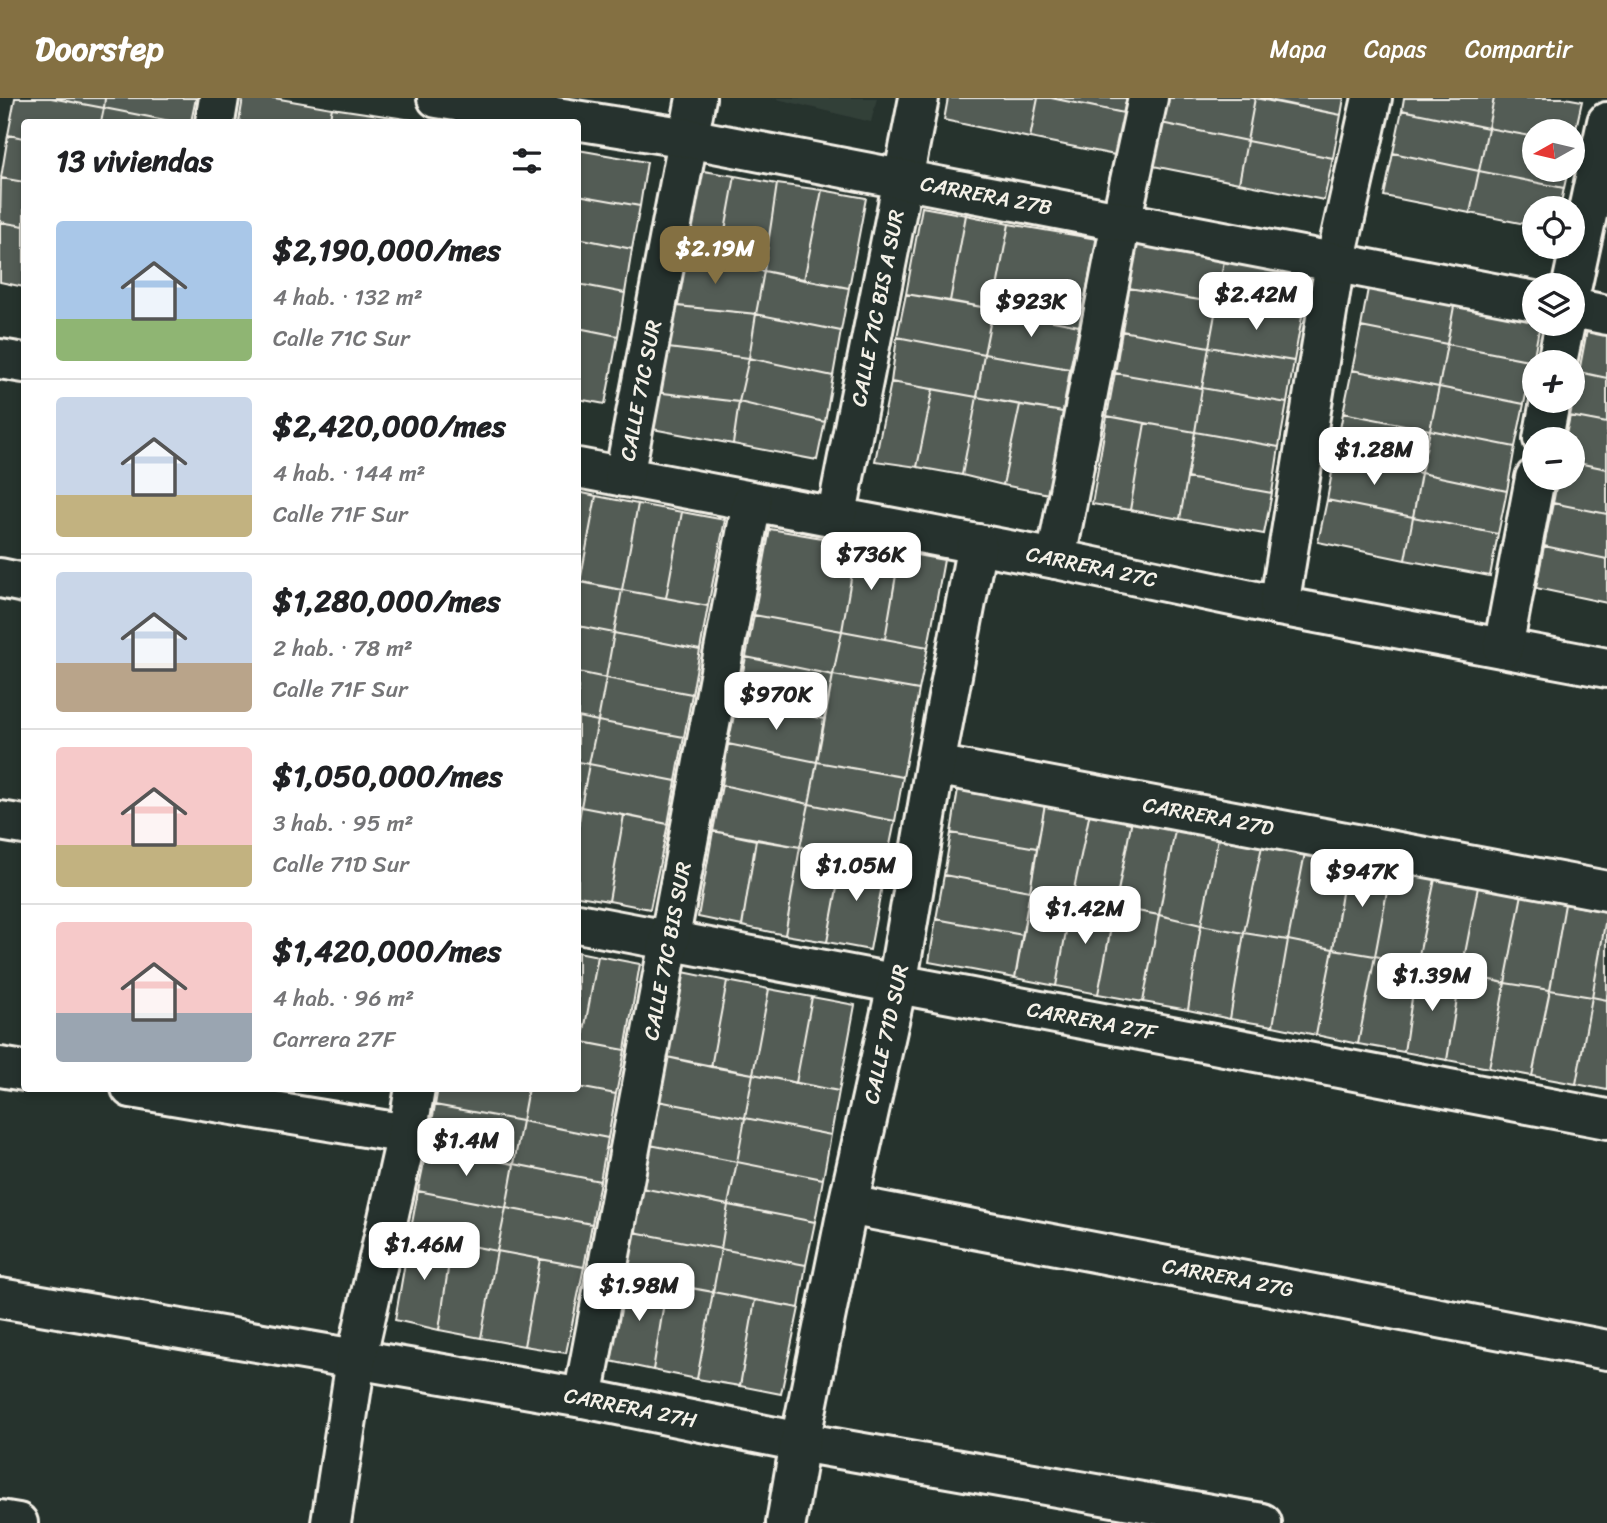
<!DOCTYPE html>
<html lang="es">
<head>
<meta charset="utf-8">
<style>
	body { margin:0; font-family:Sriracha,sans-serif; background:#f6f6f6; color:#202124; height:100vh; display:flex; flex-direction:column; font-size:26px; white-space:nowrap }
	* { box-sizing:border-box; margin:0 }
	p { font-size:23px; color:#757577 }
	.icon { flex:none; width:38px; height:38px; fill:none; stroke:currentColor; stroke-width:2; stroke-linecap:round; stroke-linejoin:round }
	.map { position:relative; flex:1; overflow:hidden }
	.sheet { position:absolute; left:21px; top:21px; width:560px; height:973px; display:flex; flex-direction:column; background:#fff; border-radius:7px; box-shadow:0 4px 10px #0003 }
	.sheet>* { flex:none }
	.needle { width:46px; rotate:262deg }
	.controls { position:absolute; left:1522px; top:21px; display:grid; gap:14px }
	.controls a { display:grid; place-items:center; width:63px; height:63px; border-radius:50%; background:#fff; box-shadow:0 4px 10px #0003; font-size:35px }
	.price { position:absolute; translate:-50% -60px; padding:0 16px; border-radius:14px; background:#fff; color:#222; font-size:23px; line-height:46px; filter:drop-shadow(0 2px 4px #0008) }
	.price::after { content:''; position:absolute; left:50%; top:42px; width:21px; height:16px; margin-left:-10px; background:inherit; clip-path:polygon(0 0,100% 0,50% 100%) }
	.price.selected { background:#847042; color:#fff }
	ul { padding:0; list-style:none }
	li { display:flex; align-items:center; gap:21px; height:175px; padding:0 35px }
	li+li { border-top:2px solid #e0e0e0 }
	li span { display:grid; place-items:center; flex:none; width:196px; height:140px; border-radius:7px; color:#555 }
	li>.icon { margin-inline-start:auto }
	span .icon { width:84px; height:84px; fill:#fffc; stroke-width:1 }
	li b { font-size:30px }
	h2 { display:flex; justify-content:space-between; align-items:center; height:84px; padding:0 35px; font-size:30px }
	header { display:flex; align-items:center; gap:42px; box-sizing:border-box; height:98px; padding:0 35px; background:#847042; color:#fff }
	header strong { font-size:33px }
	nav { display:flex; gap:38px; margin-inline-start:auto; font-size:24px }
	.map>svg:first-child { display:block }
</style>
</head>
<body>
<header>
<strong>Doorstep</strong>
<nav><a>Mapa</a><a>Capas</a><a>Compartir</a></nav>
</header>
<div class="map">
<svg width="1607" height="1425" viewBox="0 0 1607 1425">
	<rect width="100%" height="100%" fill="#26332d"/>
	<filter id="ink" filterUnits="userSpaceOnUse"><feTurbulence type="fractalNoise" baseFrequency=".0143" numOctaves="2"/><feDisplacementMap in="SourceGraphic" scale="14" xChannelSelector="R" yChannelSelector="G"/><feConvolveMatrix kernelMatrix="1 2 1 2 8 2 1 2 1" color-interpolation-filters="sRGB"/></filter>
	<g filter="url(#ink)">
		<!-- built -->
		<path fill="#333f39" d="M773 0H877L871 24Z"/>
		<!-- building -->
		<path fill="#525c55" stroke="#f4f1e8" stroke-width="2" d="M15 0H51L104 10 101 24H24V40L8 37Z
			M51 0H105L104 10Z
			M105 0H196L191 24H175L104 10Z
			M243 0H274L332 10 329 24H239Z
			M948 0H1038L1030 40 944 22Z
			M1038 0H1051L1124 15 1115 57 1030 40Z
			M1051 0H1127L1124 15Z
			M1166 0H1255L1247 43 1161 25Z
			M1255 0 1341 17 1333 60 1247 43Z
			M1260 0H1344L1341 17Z
			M1404 0H1494L1488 30 1402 12Z
			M1494 0H1565L1582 3 1573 44V33H1535V39L1488 30Z
			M104 10 175 24H101Z
			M332 10 419 23 329 24Z
			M1402 12 1488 30 1479 73 1393 55Z
			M1161 25 1247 43 1239 85 1153 68Z
			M1488 30 1535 39V72H1568L1564 90 1479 73Z
			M8 37 24 40V84L1 80Z
			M1247 43 1333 60 1324 102 1239 85Z
			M578 52 647 64 640 108 578 97Z
			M1393 55 1479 73 1470 115 1384 98Z
			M691 71 735 78 719 166 677 158Z
			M1479 73 1564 90 1560 110H1535V128L1470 115Z
			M735 78 777 86 764 173 719 166Z
			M1 80 24 84V128L0 124Z
			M777 86 822 92 804 182 764 173Z
			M822 92 866 100 849 190 804 182Z
			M578 97 640 108 632 151 578 140Z
			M922 109 966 117 950 203 906 196Z
			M966 117 1009 126 993 211 950 203Z
			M0 124 24 128V189L0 184Z
			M1009 126 1097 141 1079 228 993 211Z
			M578 140 632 151 625 195 578 186Z
			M1137 146 1224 162 1217 205 1129 190Z
			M677 158 764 173 756 216 668 207Z
			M1224 162 1309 177 1302 219 1217 205Z
			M764 173 849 190 841 233 756 216Z
			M1369 185 1455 203 1447 246 1361 229Z
			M578 186 625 195 618 238 578 230Z
			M1129 190 1217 205 1209 249 1122 233Z
			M906 196 993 211 984 256 897 239Z
			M1455 203 1535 219V226H1540L1533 263 1447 246Z
			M1217 205 1302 219 1294 263 1209 249Z
			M668 207 756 216 749 260 660 249Z
			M993 211 1079 228 1070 271 984 256Z
			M756 216 841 233 833 278 749 260Z
			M1361 229 1447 246 1439 289 1352 272Z
			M578 230 618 238 605 306 578 301Z
			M1587 232 1607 236V280L1579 274Z
			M1122 233 1209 249 1202 290 1115 275Z
			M897 239 984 256 977 299 891 284Z
			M1447 246 1533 263 1524 306 1439 289Z
			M660 249 749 260 739 304 655 294Z
			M1209 249 1294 263 1287 305 1202 290Z
			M984 256 1070 271 1063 314 977 299Z
			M749 260 833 278 825 324 739 304Z
			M1352 272 1439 289 1430 332 1343 315Z
			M1579 274 1607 280V325L1570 318Z
			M1115 275 1202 290 1195 334 1107 318Z
			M891 284 933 291 917 369 875 363Z
			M1439 289 1524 306 1515 349 1430 332Z
			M1202 290 1287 305 1279 349 1195 334Z
			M933 291 977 299 962 377 917 369Z
			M655 294 739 304 733 346 647 330Z
			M977 299 1020 307 1003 387 962 377Z
			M739 304 825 324 817 362 733 346Z
			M1020 307 1063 314 1049 396 1003 387Z
			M1343 315 1430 332 1421 375 1335 358Z
			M1107 318 1145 325 1130 412 1092 406Z
			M1570 318 1607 325V371L1573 364V341H1565Z
			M1145 325 1195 334 1180 421 1130 412Z
			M1430 332 1515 349 1507 393 1421 375Z
			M1195 334 1279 349 1272 395 1187 380Z
			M1335 358 1421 375 1413 419 1327 402Z
			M1573 364 1607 371V416L1553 405 1558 380H1573Z
			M1421 375 1507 393 1498 436 1413 419Z
			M1187 380 1272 395 1264 436 1180 421Z
			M578 394 596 398 580 484 578 483Z
			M596 398 638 406 622 492 580 484Z
			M1327 402 1413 419 1405 462 1318 444Z
			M1553 405 1607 416V461L1544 448Z
			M638 406 682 414 666 500 622 492Z
			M682 414 725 422 708 508 666 500Z
			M1413 419 1498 436 1490 478 1405 462Z
			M770 431 857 446 842 533 754 517Z
			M857 446 900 454 885 541 842 533Z
			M1544 448 1607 461V505L1536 490Z
			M900 454 944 462 928 549 885 541Z
			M578 483 622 492 614 535 578 528Z
			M622 492 708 508 700 552 614 535Z
			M754 517 842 533 833 577 746 559Z
			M578 528 614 535 606 580 578 574Z
			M842 533 928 549 919 592 833 577Z
			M614 535 700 552 692 596 606 580Z
			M746 559 833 577 824 621 737 603Z
			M578 574 606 580 598 623 578 619Z
			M833 577 919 592 903 679 817 664Z
			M606 580 692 596 684 639 598 623Z
			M737 603 824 621 817 664 728 646Z
			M578 619 598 623 589 666 578 664Z
			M598 623 684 639 676 683 589 666Z
			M728 646 817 664 809 706 722 687Z
			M578 664 589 666 581 709 578 708Z
			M817 664 903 679 895 723 809 706Z
			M589 666 676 683 668 726 581 709Z
			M722 687 809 706 800 749 713 733Z
			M958 691 1045 706 1037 750 951 735Z
			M809 706 895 723 886 766 800 749Z
			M1045 706 1090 714 1072 801 1030 793Z
			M581 709 624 717 609 803 578 798V731Z
			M1090 714 1132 721 1115 809 1072 801Z
			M624 717 668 726 650 811 609 803Z
			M1132 721 1175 732 1159 817 1115 809Z
			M1175 732 1218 740 1201 827 1159 817Z
			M713 733 756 742 742 828 698 819Z
			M951 735 1037 750 1030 793 944 777Z
			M1218 740 1262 748 1244 835 1201 827Z
			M756 742 800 749 785 837 742 828Z
			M1262 748 1305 755 1288 842 1244 835Z
			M800 749 843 758 827 844 785 837Z
			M1305 755 1347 764 1333 851 1288 842Z
			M843 758 886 766 870 852 827 844Z
			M1347 764 1391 772 1375 858 1333 851Z
			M1391 772 1435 781 1417 867 1375 858Z
			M944 777 1030 793 1023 837 936 821Z
			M1435 781 1478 789 1461 876 1417 867Z
			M1478 789 1522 796 1505 885 1461 876Z
			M1030 793 1072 801 1056 888 1015 880Z
			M1522 796 1565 806 1550 892 1505 885Z
			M1072 801 1115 809 1098 896 1056 888Z
			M1565 806 1607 814 1592 899 1550 892Z
			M1115 809 1159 817 1143 904 1098 896Z
			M1607 814V902L1592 899Z
			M1159 817 1201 827 1188 912 1143 904Z
			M936 821 1023 837 1015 880 929 864Z
			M1201 827 1244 835 1230 921 1188 912Z
			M1244 835 1288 842 1273 928 1230 921Z
			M1288 842 1333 851 1316 937 1273 928Z
			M1333 851 1375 858 1358 946 1316 937Z
			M578 854 598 858 582 944 578 943Z
			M598 858 640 866 625 952 582 944Z
			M1375 858 1417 867 1404 954 1358 946Z
			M1417 867 1461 876 1447 962 1404 954Z
			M683 874 727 883 711 969 667 959Z
			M1461 876 1505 885 1489 970 1447 962Z
			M727 883 769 891 753 976 711 969Z
			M1505 885 1550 892 1532 978 1489 970Z
			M769 891 812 899 796 985 753 976Z
			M1550 892 1592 899 1576 986 1532 978Z
			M812 899 855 907 839 993 796 985Z
			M1592 899 1607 902V992L1576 986Z
			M578 943 625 952 616 996 578 989Z
			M667 959 753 976 745 1020 658 1003Z
			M753 976 839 993 831 1037 745 1020Z
			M578 989 616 996 608 1040 522 1023 528 990H578Z
			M438 990H528L522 1023 435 1007Z
			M658 1003 745 1020 737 1064 650 1047Z
			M435 1007 522 1023 514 1066 427 1050Z
			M745 1020 831 1037 823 1081 737 1064Z
			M522 1023 608 1040 600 1083 514 1066Z
			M650 1047 737 1064 728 1107 642 1090Z
			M427 1050 514 1066 506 1110 418 1093Z
			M737 1064 823 1081 815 1124 728 1107Z
			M514 1066 600 1083 592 1126 506 1110Z
			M642 1090 728 1107 721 1151 634 1134Z
			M418 1093 506 1110 497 1153 410 1136Z
			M728 1107 815 1124 806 1167 721 1151Z
			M506 1110 592 1126 584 1169 497 1153Z
			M634 1134 721 1151 713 1194 625 1177Z
			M410 1136 452 1144 439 1232 395 1222Z
			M452 1144 497 1153 481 1240 439 1232Z
			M721 1151 806 1167 799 1210 713 1194Z
			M497 1153 540 1161 524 1248 481 1240Z
			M540 1161 584 1169 566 1255 524 1248Z
			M625 1177 667 1186 653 1272 610 1263Z
			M667 1186 713 1194 697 1281 653 1272Z
			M713 1194 755 1202 740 1288 697 1281Z
			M755 1202 799 1210 781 1296 740 1288Z"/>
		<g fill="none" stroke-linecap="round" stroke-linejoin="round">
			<!-- street casing -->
			<g stroke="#f4f1e8" stroke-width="44">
				<g id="street">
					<path d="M215 24 219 0"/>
					<path d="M1572 187 1607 24"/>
					<path d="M0 261 24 265"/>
					<path d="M1557 264 1565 226"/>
					<path d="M1543 341 1550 303"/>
					<path id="s1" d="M578 370 1056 461 1279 508 1607 570"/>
					<path id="s2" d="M624 379 696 0"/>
					<path id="s3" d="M836 420 919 0"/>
					<path d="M1056 461 1121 124 1148 0"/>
					<path d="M0 480 24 485"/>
					<path d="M1279 508 1335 165 1372 0"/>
					<path d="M1503 550 1535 380"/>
					<path id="s4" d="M935 667 1607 793"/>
					<path d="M0 723 24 727"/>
					<path id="s5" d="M578 825 1607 1021"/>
					<path d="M0 969 24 973"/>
					<path d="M131 990 407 1036"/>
					<path id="s6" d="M848 1107 1607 1252"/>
					<path id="s7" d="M0 1200 583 1300 800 1344 1262 1425"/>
					<path id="s8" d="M583 1300 752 404"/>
					<path d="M0 1422 18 1425"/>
					<path d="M331 1425 356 1262 407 1036 415 990"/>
					<path id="s9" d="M786 1425 800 1344 848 1107 897 887 935 667 977 446"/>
				</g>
			</g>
			<!-- secondary casing -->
			<g stroke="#f4f1e8" stroke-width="44">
				<g id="secondary">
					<path id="s10" d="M437 0 688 40 1535 203"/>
					<path d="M1573 210 1607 217"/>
				</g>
			</g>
			<!-- street -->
			<use href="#street" stroke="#26332d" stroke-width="38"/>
			<!-- secondary -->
			<use href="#secondary" stroke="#26332d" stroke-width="38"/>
		</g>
	</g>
	<g text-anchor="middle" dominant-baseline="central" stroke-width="7" stroke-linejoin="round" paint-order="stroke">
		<!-- street labels -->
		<g font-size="21" fill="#f4f1e8" stroke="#26332d">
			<text stroke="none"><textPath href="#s10" startOffset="558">CARRERA 27B</textPath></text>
			<text stroke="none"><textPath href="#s3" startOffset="214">CALLE 71C BIS A SUR</textPath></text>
			<text stroke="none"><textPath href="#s2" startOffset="88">CALLE 71C SUR</textPath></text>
			<text stroke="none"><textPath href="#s1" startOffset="523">CARRERA 27C</textPath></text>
			<text stroke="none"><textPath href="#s4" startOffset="278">CARRERA 27D</textPath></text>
			<text stroke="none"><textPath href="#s8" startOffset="455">CALLE 71C BIS SUR</textPath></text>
			<text stroke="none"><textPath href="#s5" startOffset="523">CARRERA 27F</textPath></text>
			<text stroke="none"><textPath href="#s9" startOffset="499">CALLE 71D SUR</textPath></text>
			<text stroke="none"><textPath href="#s6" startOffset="387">CARRERA 27G</textPath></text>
			<text stroke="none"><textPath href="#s7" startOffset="640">CARRERA 27H</textPath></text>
		</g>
	</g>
</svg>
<div class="controls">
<a><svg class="needle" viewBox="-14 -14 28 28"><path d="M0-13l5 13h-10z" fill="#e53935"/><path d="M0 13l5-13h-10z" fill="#757577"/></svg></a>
<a><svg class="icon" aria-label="locate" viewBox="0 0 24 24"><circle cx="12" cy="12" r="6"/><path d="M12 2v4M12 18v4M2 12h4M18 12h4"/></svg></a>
<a><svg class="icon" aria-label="layers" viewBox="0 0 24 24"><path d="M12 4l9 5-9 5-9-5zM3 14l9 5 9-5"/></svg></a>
<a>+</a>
<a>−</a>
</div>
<b class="price selected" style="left:715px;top:188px">$2.19M</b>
<b class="price" style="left:1256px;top:234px">$2.42M</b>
<b class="price" style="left:1031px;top:241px">$923K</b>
<b class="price" style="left:1374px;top:389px">$1.28M</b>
<b class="price" style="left:871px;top:494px">$736K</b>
<b class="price" style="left:776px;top:634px">$970K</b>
<b class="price" style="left:856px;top:805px">$1.05M</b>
<b class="price" style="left:1362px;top:811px">$947K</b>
<b class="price" style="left:1085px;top:848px">$1.42M</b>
<b class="price" style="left:1432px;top:915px">$1.39M</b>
<b class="price" style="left:466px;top:1080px">$1.4M</b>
<b class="price" style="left:424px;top:1184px">$1.46M</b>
<b class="price" style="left:639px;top:1225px">$1.98M</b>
<section class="sheet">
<h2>13 viviendas<svg class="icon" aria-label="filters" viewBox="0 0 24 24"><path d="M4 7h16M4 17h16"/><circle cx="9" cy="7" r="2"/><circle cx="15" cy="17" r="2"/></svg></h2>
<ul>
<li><span style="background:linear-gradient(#a9c7e8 70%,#8fb573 0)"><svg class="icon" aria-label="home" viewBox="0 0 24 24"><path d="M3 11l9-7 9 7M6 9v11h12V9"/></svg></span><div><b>$2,190,000/mes</b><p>4 hab. · 132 m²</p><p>Calle 71C Sur</p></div></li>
<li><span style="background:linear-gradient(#c9d6e8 70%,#c2b280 0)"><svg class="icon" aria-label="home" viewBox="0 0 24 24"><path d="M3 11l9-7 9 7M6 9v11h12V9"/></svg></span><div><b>$2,420,000/mes</b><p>4 hab. · 144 m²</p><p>Calle 71F Sur</p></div></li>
<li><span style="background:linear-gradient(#c9d6e8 65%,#b9a48a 0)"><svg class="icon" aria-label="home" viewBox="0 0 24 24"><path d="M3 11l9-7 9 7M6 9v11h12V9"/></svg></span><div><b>$1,280,000/mes</b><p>2 hab. · 78 m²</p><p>Calle 71F Sur</p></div></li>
<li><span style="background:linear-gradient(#f6c9c9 70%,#c2b280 0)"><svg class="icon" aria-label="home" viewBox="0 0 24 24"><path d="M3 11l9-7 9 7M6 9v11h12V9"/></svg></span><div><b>$1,050,000/mes</b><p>3 hab. · 95 m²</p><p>Calle 71D Sur</p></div></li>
<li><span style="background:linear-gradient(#f6c9c9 65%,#9aa5b1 0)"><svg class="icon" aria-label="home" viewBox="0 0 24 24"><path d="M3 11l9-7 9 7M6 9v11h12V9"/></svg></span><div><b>$1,420,000/mes</b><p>4 hab. · 96 m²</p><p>Carrera 27F</p></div></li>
</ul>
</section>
</div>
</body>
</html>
